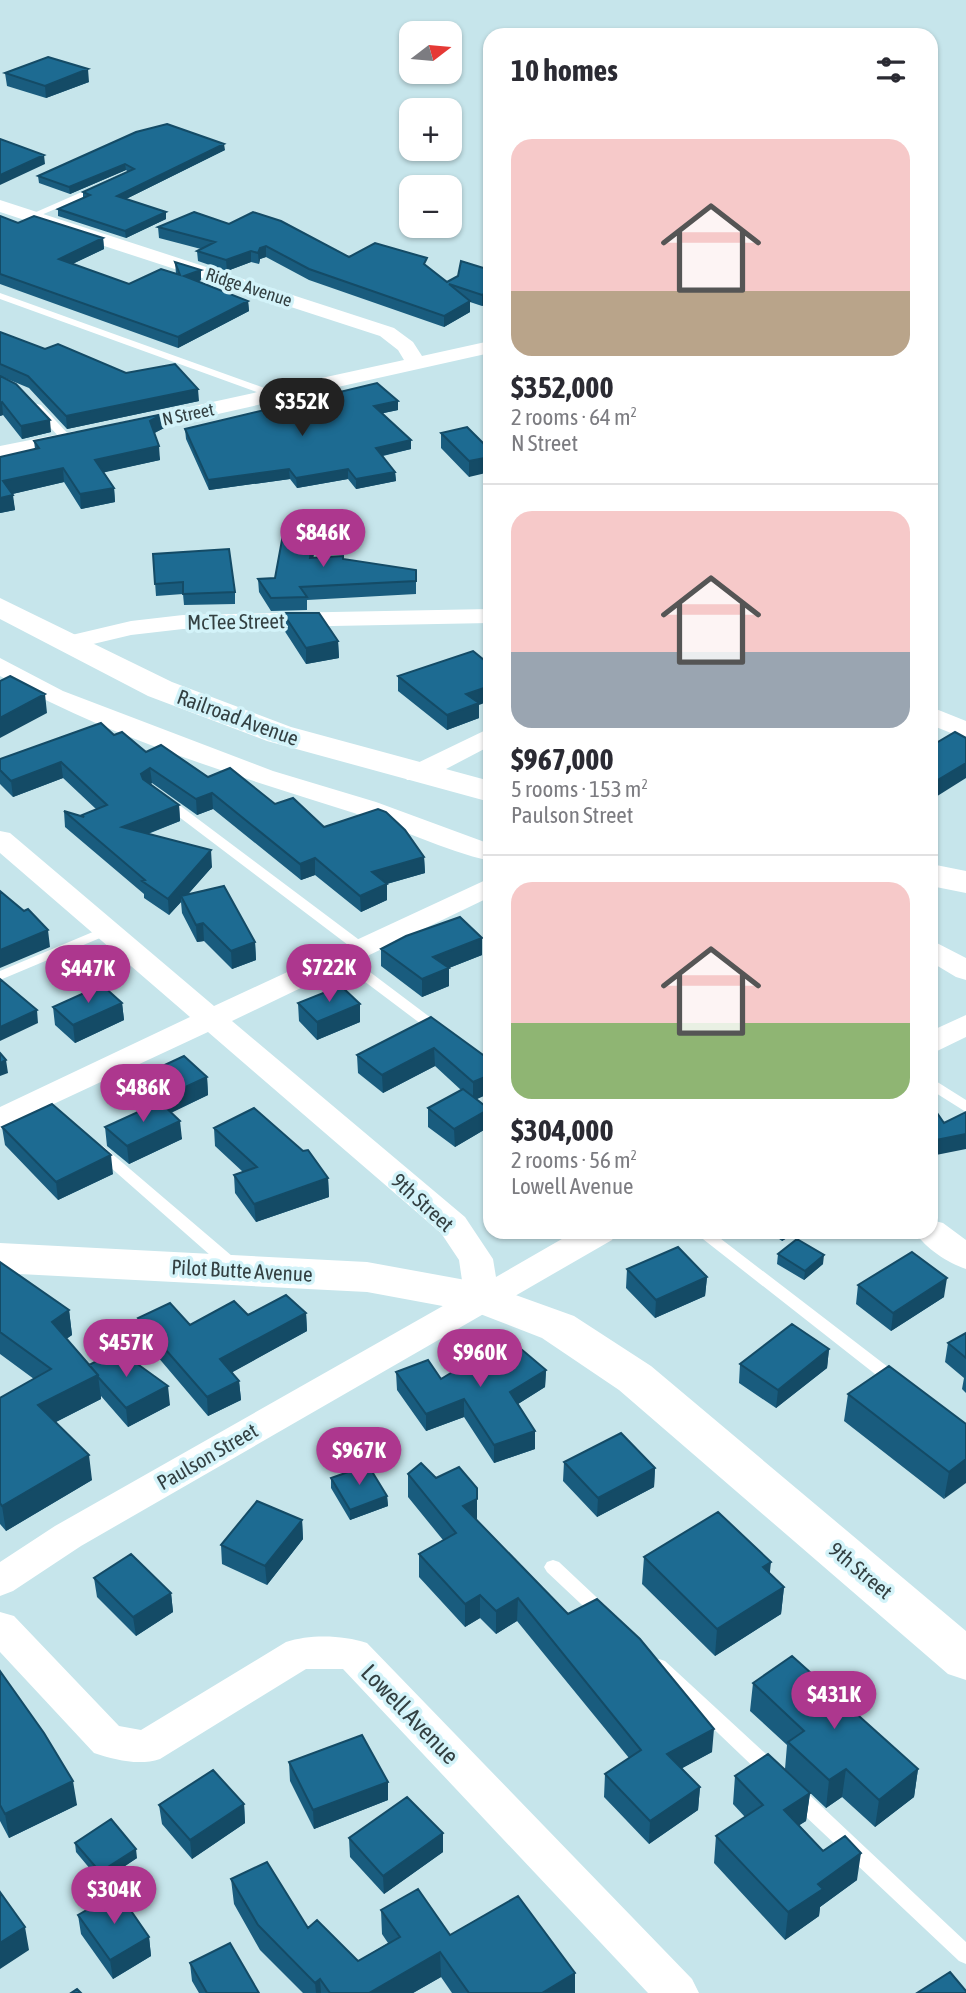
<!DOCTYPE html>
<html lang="en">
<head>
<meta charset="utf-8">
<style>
	body { margin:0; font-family:"Asap Condensed",sans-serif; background:#f7f7f7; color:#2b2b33; height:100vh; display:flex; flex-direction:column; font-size:26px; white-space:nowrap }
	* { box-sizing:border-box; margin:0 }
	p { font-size:23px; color:#7c7c81 }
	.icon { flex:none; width:38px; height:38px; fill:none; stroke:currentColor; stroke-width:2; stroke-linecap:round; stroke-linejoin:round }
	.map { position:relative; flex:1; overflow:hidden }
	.details { position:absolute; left:483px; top:28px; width:455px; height:1211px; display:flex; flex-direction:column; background:#fff; border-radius:21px; box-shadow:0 2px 5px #0004 }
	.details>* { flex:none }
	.needle { width:46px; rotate:74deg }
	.buttons { position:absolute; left:399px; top:21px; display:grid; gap:14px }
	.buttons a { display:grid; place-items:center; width:63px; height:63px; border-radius:14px; background:#fff; box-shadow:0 2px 5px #0004; font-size:35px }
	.price { position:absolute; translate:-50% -60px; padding:0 16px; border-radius:24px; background:#ad378e; color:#fff; font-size:23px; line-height:46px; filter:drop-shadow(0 2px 4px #0008) }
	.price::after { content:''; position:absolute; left:50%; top:42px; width:21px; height:16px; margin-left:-10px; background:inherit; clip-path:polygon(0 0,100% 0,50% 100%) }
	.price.current { background:#222; color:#fff }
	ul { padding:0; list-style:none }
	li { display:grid; align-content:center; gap:14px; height:371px; padding:0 28px }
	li+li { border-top:2px solid #e1e1e2 }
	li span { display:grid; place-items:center; height:217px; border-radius:21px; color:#555 }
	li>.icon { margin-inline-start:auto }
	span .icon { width:126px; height:126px; fill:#fffc; stroke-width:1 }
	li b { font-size:30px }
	h2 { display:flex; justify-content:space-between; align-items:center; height:84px; padding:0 28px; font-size:30px }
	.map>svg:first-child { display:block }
</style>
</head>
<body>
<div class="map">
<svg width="966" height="1993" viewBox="0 0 966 1993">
	<rect width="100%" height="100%" fill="#c6e5eb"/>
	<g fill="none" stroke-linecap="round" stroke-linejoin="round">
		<!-- lane -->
		<path fill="#fff" fill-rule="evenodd" d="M100 184 104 187 103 189 34 218 27 216Z
			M0 293 281 394 282 396 273 398 0 299Z
			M37 404 41 405 71 437V441H63L33 409V405Z
			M166 797 170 798 366 945 368 948 366 951H356L162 804 160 801 162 798Z
			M107 926 114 930 112 933 0 980V971Z
			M341 953 346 954 443 1027 445 1030 443 1033H433L336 960 334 957 336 954Z
			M931 1078 966 1100V1112L931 1090Z
			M98 1144 103 1146 239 1262 241 1266 239 1270H227L93 1152 91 1149Z
			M694 1232H712L901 1377 903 1381 901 1385 895 1387 889 1385Z
			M553 1560 559 1562 609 1609 612 1614 609 1619 603 1621 597 1619 547 1572 544 1567 547 1562Z
			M659 1659 665 1661 779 1766 782 1772 779 1778 772 1780 765 1778 653 1671 650 1666 653 1661Z
			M794 1785 801 1787 966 1942V1964L959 1961 787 1799 784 1793 787 1787Z"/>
		<!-- street -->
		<path fill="#fff" fill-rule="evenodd" d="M0 200 394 328 413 342 422 356 490 341V353L124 435 116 433 113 428 116 423 404 360 398 350 380 336 0 212Z
			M75 431 86 438 83 443 0 460V446Z
			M490 609V623L183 629 131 635 68 650 59 648 56 643 59 638 131 621 183 615Z
			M0 658 63 691 273 771 376 802 490 844V861C443 850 399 828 354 813 234 775 110 738 0 676Z
			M931 707 966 721V739L931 725Z
			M490 728V746L425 780H407L403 774 407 768Z
			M0 831 10 833 214 1006 490 878V897L232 1021 465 1217 493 1259 496 1277 574 1232H617L612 1240 81 1546 13 1591 0 1596V1562L55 1526 464 1294 459 1260 441 1233 208 1032 0 1129V1107L190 1017 0 853Z
			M931 940 966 958V980L956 977 931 962Z
			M966 1015V1037L931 1054V1031Z
			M931 1220 943 1223 966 1240V1269C948 1263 925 1248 915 1232H931Z
			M0 1612 14 1616 119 1726 141 1730 286 1642C310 1634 343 1635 367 1643L692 1979 699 1993H648L343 1669H306L160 1759C139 1766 115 1760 94 1753L0 1652Z"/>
		<!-- secondary -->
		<path fill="#fff" fill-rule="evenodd" d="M0 598 172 682 291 727 490 781V802L267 741 148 696 0 619Z
			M931 864 966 871V893L931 886Z"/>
		<!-- primary -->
		<path fill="#fff" fill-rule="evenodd" d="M0 1243 367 1262 482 1283 574 1316 651 1366 966 1631V1680L948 1674 619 1390 542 1338 475 1312 367 1292 0 1273Z"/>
	</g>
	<!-- wall -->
	<path fill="#195c7e" d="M5 73 89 82 46 98 7 86Z
		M136 132 225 150 126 199 166 212V219L126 238 58 216V209L83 198V192L128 172 126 170 70 194 39 183 38 176Z
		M0 216 18 223 103 238 104 249 72 264 129 284 176 274 175 262 201 280 198 282 248 301 249 311 178 348 0 284Z
		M229 224 349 257 427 266 447 282 490 270V302L482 306 470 302V312L444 327 309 280 266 257 260 259 259 264 251 262 227 271 198 261 197 251 201 249 159 238 158 227Z
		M0 332 45 349 126 373 199 401 67 429 29 388 0 376Z
		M0 376 51 432 22 439 3 415 0 416Z
		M398 401V410L383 413 411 449 383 456 395 472 396 481 356 489 348 479 297 488 290 479 209 490 186 439 185 429Z
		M163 414 164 428 154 433 160 460 104 472 114 488 115 502 81 509 64 482 12 494 15 510 0 513V457L35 449 34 441Z
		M441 433 490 450 469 477 441 448Z
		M316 542 313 558 343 559 416 570V594L307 600V610L271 611 259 592 258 579 275 578Z
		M153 554 235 592V604L184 605 183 594 156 596Z
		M283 613 338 641 339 658 306 664 284 630Z
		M398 676 479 705V718L447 730 398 691Z
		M114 735 146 752 275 804 324 827 424 857 425 873 387 884V900L361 912 315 875 301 880 213 809 197 815 152 783 151 784 179 805 180 821 148 834 212 867 188 894 255 942 256 960 232 969 204 941 197 942 182 913 181 902 169 915 144 898V894L65 827 64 811 82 816V815L96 809 63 778 13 797 0 784V759Z
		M381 949 482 955 449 968V986L422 997 381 966Z
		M122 1003 124 1020 75 1043 55 1025 53 1007Z
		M298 1003 360 1004V1022L317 1040 299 1021Z
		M431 1017 490 1060V1093L476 1099 489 1127 455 1147 428 1127V1108L461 1090 435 1066 383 1093 358 1073 357 1055Z
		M207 1077 208 1095 171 1113 182 1139 129 1164 107 1146 105 1127 141 1111 130 1100 128 1082Z
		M2 1127 113 1174 58 1200 5 1145Z
		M214 1128 328 1178 329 1197 256 1222 235 1193 234 1175 243 1172 215 1146Z
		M769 1232H797L782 1241Z
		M778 1254 823 1264 804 1280 777 1264Z
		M0 1262 69 1310 72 1335 66 1339 89 1365 170 1405 128 1427 101 1396V1399L56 1422 92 1480 6 1531 0 1524V1398L34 1379 0 1354Z
		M627 1269 707 1277 705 1296 655 1318 626 1288Z
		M858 1285 944 1297 891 1331 856 1304Z
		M306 1313 307 1331 232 1372 239 1381 241 1400 208 1416 140 1336 138 1318 190 1325 248 1315Z
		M966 1333V1393L962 1389 964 1378 945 1362 948 1343Z
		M829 1349 827 1368 776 1408 739 1383 740 1364Z
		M546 1370 545 1387 518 1404 535 1431V1449L494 1463 464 1417 426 1431 397 1390 396 1372 441 1379Z
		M848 1394 966 1424 944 1499 844 1421Z
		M564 1462 655 1468 654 1487 597 1517 563 1481Z
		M408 1474 436 1478 477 1488V1520L568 1614 712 1752 682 1768 700 1787 698 1810 649 1844 604 1797 605 1774 629 1758 517 1621 496 1634 480 1618 465 1627 419 1577V1554L443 1540 408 1497Z
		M331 1478 387 1496 388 1506 350 1520 331 1488Z
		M302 1520 303 1539 267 1585 222 1564 221 1545Z
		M644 1557 770 1573 784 1587 781 1614 715 1656 642 1584Z
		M94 1578 171 1593 173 1612 136 1636 97 1597Z
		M0 1671 77 1805 9 1838 0 1821Z
		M753 1683 918 1769 914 1797 875 1827 842 1797 826 1808 785 1769 787 1745 750 1711Z
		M289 1762 388 1800 314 1829 290 1781Z
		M735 1776 810 1793 806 1821 799 1825 823 1851 857 1880 820 1907 819 1916 785 1940 714 1863 716 1836 745 1817 733 1804Z
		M244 1804 245 1823 192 1859 162 1824 159 1805Z
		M349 1838 443 1852 384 1894 350 1857Z
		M75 1843 137 1858 101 1882 76 1852Z
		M231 1879 358 1961 388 1943 382 1934 381 1910 450 1935 575 1993H452L441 1977 413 1993H303L260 1950 234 1904Z
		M78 1915 149 1937 151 1956 113 1979 81 1934Z
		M190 1963 259 1993H199L192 1981Z"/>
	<!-- shaded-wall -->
	<path fill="#144b66" d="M88 69 89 82 46 98 45 86Z
		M224 144 225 150 118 203 117 196Z
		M44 155 45 164 0 185V175Z
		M125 164 126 170 70 194 69 187Z
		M166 212V219L126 238 125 231Z
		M103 238 104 249 60 270 59 259Z
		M266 246V257L260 259 259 264 258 253 260 248Z
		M251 251V262L227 271 226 260Z
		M201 270V280L185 287 184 276Z
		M490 290V301L482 306V295Z
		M248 301 249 311 178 348V337Z
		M470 301V312L444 327V316Z
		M198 389 199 401 67 429 66 416Z
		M398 401V410L375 415 374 406Z
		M2 402 3 415 0 416V403Z
		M163 414 164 428 151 435 150 421Z
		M50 420 51 432 22 439 21 426Z
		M411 440V449L376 457V448Z
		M159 446 160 460 97 474 95 460Z
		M490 457V472L469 477V461Z
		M63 468 64 482 4 496 3 481Z
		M289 469 290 479 209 490 208 480Z
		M348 469V479L297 488 296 478Z
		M395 472 396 481 356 489V479Z
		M114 488 115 502 81 509 80 494Z
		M13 495 15 510 0 513V498Z
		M315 530 316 542 311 571 310 558Z
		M338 641 339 658 306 664V648Z
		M490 686V701L479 705V718L447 730V715L466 694Z
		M45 694 47 713 0 738V718Z
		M61 762 63 778 13 797 11 781Z
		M966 763V778L931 800V784Z
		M150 768 152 783 142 789 141 774Z
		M212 793 213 809 197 815 196 799Z
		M179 805 180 821 123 843 122 827Z
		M211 850 212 867 183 900 181 896V902L169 915 168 899Z
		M424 857 425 873 372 888V872Z
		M315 858V875L301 880 300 864Z
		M387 884V900L361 912 360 896Z
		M203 923 204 941 197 942 196 925Z
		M48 930 50 947 0 968V950Z
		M482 938V955L449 968V986L422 997V979L433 957Z
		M255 942 256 960 232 969 231 951Z
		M122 1003 124 1020 75 1043 73 1025Z
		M360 1004V1022L317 1040V1022Z
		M37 1010 38 1023 0 1041V1027Z
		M434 1048 435 1066 383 1093 382 1075Z
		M6 1060 8 1073 0 1076V1063Z
		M490 1075V1093L473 1101V1082Z
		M207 1077 208 1095 153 1121 151 1103Z
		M489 1109V1127L455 1147 454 1129Z
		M180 1121 182 1139 129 1164 127 1146Z
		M966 1134V1149L931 1156V1141Z
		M111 1155 113 1174 58 1200 56 1182Z
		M328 1178 329 1197 256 1222 254 1204Z
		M783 1232H797L782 1241Z
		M824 1255 823 1264 804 1280 805 1271Z
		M707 1277 705 1296 655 1318 656 1300Z
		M947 1278 944 1297 891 1331 893 1313Z
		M69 1310 72 1335 55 1347 52 1322Z
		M306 1313 307 1331 222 1378 220 1359Z
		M829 1349 827 1368 776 1408 778 1390Z
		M546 1370 545 1387 510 1409V1392Z
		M98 1375 101 1399 42 1429 38 1405Z
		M239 1381 241 1400 208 1416 207 1397Z
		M168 1386 170 1405 128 1427 126 1408Z
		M464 1399V1417L426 1431V1414Z
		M535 1431V1449L494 1463V1445Z
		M89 1455 92 1480 6 1531 2 1506Z
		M966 1459V1483L944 1499 949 1472Z
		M655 1468 654 1487 597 1517 598 1498Z
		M387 1496 388 1506 350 1520V1510Z
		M477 1499V1522L463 1506Z
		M302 1520 303 1539 267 1585 265 1566Z
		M771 1562 768 1590 763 1567Z
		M784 1587 781 1614 715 1656 717 1629Z
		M171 1593 173 1612 136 1636 133 1617Z
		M480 1595V1618L465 1627V1604Z
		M518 1598 517 1621 496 1634V1611Z
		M714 1729 712 1752 666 1777 667 1754Z
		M846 1769 842 1797 826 1808 829 1780Z
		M918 1769 914 1797 875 1827 879 1800Z
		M73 1781 77 1805 9 1838 5 1814Z
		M388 1782V1800L314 1829 313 1810Z
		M700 1787 698 1810 649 1844 650 1821Z
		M810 1793 806 1821 781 1837 784 1810Z
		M244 1804 245 1823 192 1859 190 1840Z
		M443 1833V1852L384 1894 383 1876Z
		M136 1849 137 1858 101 1882 100 1872Z
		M861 1853 857 1880 820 1907 819 1916 785 1940 788 1912 818 1884Z
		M25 1927 29 1950 0 1969V1943Z
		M149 1937 151 1956 113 1979 110 1960Z
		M440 1952 441 1977 413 1993H369Z
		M575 1973V1993H542Z
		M320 1979 321 1993H316L315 1983Z"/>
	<!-- building -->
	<path fill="#1d6b92" stroke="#144b66" stroke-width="2" d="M48 57 88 69 45 86 5 73Z
		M167 124 224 144 117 196 166 212 125 231 58 209 90 195 83 192 134 169 125 164 69 187 38 176 136 132Z
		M0 139 44 155 0 175Z
		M194 212 229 224 253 212 281 221 349 257 375 243 427 258 424 264 447 282 458 276 461 261 490 270V291L482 295 449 284 470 301 444 316 309 269 266 246 260 248 258 253 251 251 226 260 197 251 215 242 158 227Z
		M0 216 18 223 34 216 103 238 59 259 129 284 161 269 180 275 175 262 201 270 184 276 248 301 178 337 0 274Z
		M0 332 45 349 58 344 126 373 175 364 198 389 66 416 28 376 0 364Z
		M0 376 16 384 50 420 21 426 2 402 0 403Z
		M377 383 398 401 374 406 411 440 376 448 395 472 356 479 348 469 296 478 289 469 208 480 185 429Z
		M163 414 150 421 159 446 95 460 114 488 80 494 63 468 3 481 13 495 0 498V457L39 448 34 441Z
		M467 427 490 450V457L469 461 441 433Z
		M284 529 315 530 310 558 343 556V559L416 570V581L300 587 307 597 271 598 258 579 275 578Z
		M229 549 235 592 183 594V582L155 584 153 554Z
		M283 613H319L338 641 306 648Z
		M473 651 489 664H490V686L466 694 479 703 447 715 398 676Z
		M10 676 45 694 0 718V681Z
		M101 723 114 735 122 732 146 752 161 745 208 777 230 768 275 804 293 798 324 827 378 809 386 812 405 830 424 857 372 872 387 884 360 896 315 858 300 864 212 793 196 799 150 768 141 774 143 779 179 805 122 827 211 850 168 899 142 881 145 880 64 811 84 817 82 815 107 805 61 762 11 781 0 770V759Z
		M955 732 966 738V763L931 784V746Z
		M224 886 255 942 231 951 203 923 196 925 181 896Z
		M0 891 24 911 28 909 48 930 0 950Z
		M460 917 482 938 433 957 449 968 422 979 381 949 406 936Z
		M0 979 37 1010 0 1027Z
		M102 985 122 1003 73 1025 53 1007Z
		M341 986 360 1004 317 1022 298 1003Z
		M431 1017 490 1060V1075L473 1082 434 1048 382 1075 357 1055Z
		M0 1053 6 1060 0 1063Z
		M184 1056 207 1077 151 1103 128 1082Z
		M463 1089 489 1109 454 1129 428 1108Z
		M160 1102 180 1121 127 1146 105 1127Z
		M52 1104 111 1155 56 1182 2 1127Z
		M254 1108 303 1151 308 1150 328 1178 254 1204 234 1175 257 1167 214 1128Z
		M935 1110 944 1123 966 1112V1134L931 1141V1111Z
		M797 1239 824 1255 805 1271 778 1254Z
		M678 1247 707 1277 656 1300 627 1269Z
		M912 1252 947 1278 893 1313 858 1285Z
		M0 1262 69 1310 52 1322 98 1375 38 1405 89 1455 2 1506 0 1503V1398L51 1369 0 1332Z
		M286 1295 306 1313 220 1359 239 1381 207 1397 138 1318 170 1303 190 1325 234 1301 248 1315Z
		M792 1324 829 1349 778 1390 740 1364Z
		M966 1333V1358L948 1343Z
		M508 1338 546 1370 510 1392 535 1431 494 1445 464 1399 426 1414 396 1372 428 1360 441 1379Z
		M118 1350 168 1386 126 1408 98 1377V1375L89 1365Z
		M889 1366 966 1424V1459L949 1472 848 1394Z
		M621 1433 655 1468 598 1498 564 1462Z
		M421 1463 436 1478 459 1467 477 1488V1499L463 1506 568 1614 597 1599 640 1639 714 1729 667 1754 700 1787 650 1821 605 1774 641 1750 518 1598 496 1611 480 1595 465 1604 419 1554 456 1533 408 1474Z
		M368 1465 387 1496 350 1510 331 1478Z
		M257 1501 302 1520 265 1566 221 1545Z
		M718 1512 771 1562 763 1567 784 1587 717 1629 644 1557Z
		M131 1554 171 1593 133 1617 94 1578Z
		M792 1656 918 1769 879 1800 846 1769 829 1780 788 1742 804 1731 753 1683Z
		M0 1671 44 1733 73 1781 5 1814 0 1805Z
		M362 1735 388 1782 313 1810 289 1762Z
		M768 1754 810 1793 784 1810 823 1851 845 1836 861 1853 818 1884 823 1889 788 1912 716 1836 763 1805 735 1776Z
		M213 1770 244 1804 190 1840 159 1805Z
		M407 1797 443 1833 383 1876 349 1838Z
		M111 1819 136 1849 100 1872 75 1843Z
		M267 1862 308 1928 317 1920 358 1961 400 1937 381 1910 418 1889 450 1935 518 1896 575 1973 542 1993H469L440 1952 369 1993H330L320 1979 315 1983 258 1925 231 1879Z
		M0 1892 25 1927 0 1943Z
		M118 1892 149 1937 110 1960 78 1915Z
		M230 1943 259 1993H207L190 1963Z
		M950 1972 966 1991V1993H917Z
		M77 1989 81 1993H71Z"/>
	<g text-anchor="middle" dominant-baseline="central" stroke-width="7" stroke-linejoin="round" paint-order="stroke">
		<!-- far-street labels -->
		<g font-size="18" fill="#334042" stroke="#d3f3f9">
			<text transform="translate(249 287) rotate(18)">Ridge Avenue</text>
			<text transform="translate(188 414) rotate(-12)">N Street</text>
		</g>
		<!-- street labels -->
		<g font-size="21" fill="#334042" stroke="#d3f3f9">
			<text transform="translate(236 621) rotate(-1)">McTee Street</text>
			<text transform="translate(238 717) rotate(20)">Railroad Avenue</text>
			<text transform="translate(423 1202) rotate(42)">9th Street</text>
			<text transform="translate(242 1270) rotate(3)">Pilot Butte Avenue</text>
			<text transform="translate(207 1456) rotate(-30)">Paulson Street</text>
			<text transform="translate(861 1570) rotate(40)">9th Street</text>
		</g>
		<!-- near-street labels -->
		<g font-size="24" fill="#334042" stroke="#d3f3f9">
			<text transform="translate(410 1714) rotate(46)">Lowell Avenue</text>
		</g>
	</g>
</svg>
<div class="buttons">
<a><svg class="needle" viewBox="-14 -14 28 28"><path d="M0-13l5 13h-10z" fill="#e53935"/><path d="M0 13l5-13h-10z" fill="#7c7c81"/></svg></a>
<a>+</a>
<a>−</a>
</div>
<b class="price current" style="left:302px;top:438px">$352K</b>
<b class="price" style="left:323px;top:569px">$846K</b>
<b class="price" style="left:329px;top:1004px">$722K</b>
<b class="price" style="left:88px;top:1005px">$447K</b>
<b class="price" style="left:143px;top:1124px">$486K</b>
<b class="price" style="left:126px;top:1379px">$457K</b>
<b class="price" style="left:480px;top:1389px">$960K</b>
<b class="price" style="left:359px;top:1487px">$967K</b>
<b class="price" style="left:834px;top:1731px">$431K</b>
<b class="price" style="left:114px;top:1926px">$304K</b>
<section class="details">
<h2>10 homes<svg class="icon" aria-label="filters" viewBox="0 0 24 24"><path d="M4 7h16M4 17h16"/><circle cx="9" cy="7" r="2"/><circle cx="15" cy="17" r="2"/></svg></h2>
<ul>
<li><span style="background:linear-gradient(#f6c9c9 70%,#b9a48a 0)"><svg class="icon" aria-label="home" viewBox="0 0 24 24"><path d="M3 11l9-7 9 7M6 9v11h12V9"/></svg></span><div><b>$352,000</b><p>2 rooms · 64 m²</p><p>N Street</p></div></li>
<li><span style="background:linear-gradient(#f6c9c9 65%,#9aa5b1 0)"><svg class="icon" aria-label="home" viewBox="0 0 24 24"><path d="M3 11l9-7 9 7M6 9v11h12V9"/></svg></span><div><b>$967,000</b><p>5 rooms · 153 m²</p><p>Paulson Street</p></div></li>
<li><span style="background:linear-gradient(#f6c9c9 65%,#8fb573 0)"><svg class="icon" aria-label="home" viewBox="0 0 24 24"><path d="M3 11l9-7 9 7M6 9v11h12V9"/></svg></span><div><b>$304,000</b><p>2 rooms · 56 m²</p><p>Lowell Avenue</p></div></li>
</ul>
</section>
</div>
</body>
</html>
